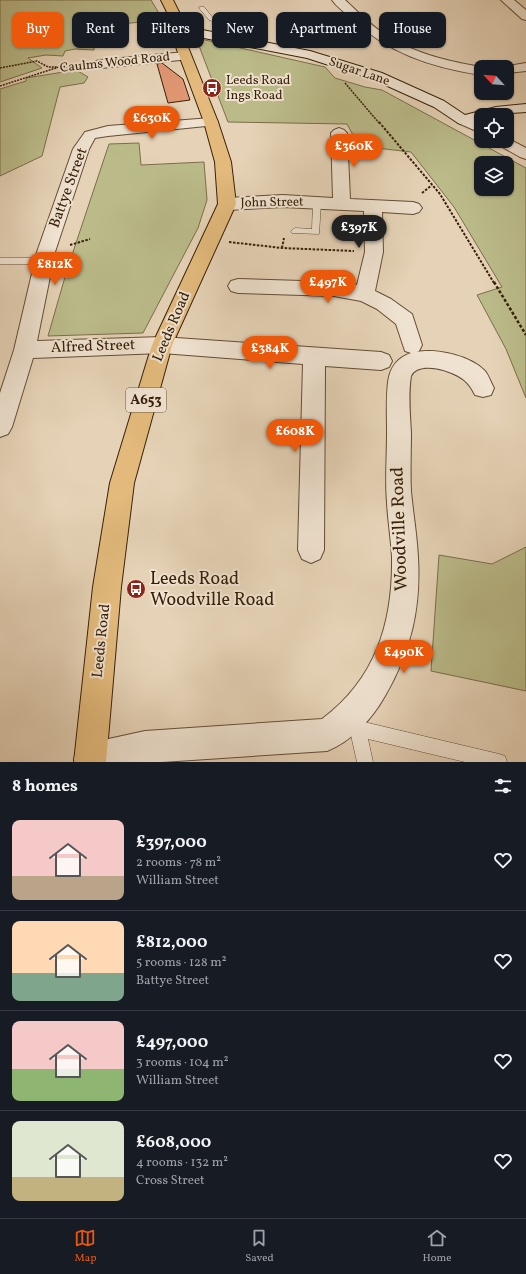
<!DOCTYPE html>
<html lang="en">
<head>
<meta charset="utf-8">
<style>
	body { margin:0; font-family:Vollkorn,serif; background:#20242c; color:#f1f3f6; height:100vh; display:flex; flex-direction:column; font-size:15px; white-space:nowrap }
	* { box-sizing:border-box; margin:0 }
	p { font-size:13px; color:#9ea1a6 }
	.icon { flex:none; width:22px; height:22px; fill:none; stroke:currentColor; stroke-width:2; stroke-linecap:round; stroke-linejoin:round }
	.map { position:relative; height:762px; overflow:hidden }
	.panel { display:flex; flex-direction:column; background:#171b24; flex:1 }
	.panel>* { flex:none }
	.guide { position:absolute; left:12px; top:12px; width:502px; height:36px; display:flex; gap:8px }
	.needle { width:26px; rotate:296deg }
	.buttons { position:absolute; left:474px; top:60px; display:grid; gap:8px }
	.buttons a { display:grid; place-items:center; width:40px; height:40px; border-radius:8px; background:#171b24; box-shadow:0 1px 3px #0004; font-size:20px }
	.price { position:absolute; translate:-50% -34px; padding:0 9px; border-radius:14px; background:#ea580c; color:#fff; font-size:13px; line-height:26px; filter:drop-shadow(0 1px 2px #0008) }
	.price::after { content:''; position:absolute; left:50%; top:24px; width:12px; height:9px; margin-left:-6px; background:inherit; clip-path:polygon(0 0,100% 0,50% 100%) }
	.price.selected { background:#222; color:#fff }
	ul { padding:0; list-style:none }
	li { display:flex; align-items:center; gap:12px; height:100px; padding:0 12px }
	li+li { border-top:1px solid #363941 }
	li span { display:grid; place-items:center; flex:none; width:112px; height:80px; border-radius:8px; color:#555 }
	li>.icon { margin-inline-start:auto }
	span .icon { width:48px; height:48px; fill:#fffc; stroke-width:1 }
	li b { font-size:17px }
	h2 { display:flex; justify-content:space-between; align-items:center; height:48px; padding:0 12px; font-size:17px }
	.tag { padding:0 14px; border-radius:8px; background:#171b24; box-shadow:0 1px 3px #0004; font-size:14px; line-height:36px }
	.tag.selected { background:#ea580c; color:#fff }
	.menu { display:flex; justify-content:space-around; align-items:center; height:56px; border-top:1px solid #363941; background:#171b24; font-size:11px; color:#9ea1a6 }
	.menu a { display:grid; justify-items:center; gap:2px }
	.menu .selected { color:#ea580c }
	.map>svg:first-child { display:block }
</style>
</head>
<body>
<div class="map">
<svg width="526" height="762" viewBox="0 0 526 762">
	<rect width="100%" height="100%" fill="#e6d3b7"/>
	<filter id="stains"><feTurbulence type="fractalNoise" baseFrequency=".005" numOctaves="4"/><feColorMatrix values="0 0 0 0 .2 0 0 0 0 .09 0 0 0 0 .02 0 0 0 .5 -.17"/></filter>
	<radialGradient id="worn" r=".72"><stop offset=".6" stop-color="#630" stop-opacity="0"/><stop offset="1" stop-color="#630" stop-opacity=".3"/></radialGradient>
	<!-- green -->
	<path fill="#bbbb8a" stroke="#7a6e49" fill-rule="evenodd" d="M0 0H151L163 20 88 27 95 33 94 50 75 49 65 51 63 56 46 55 28 58 42 68 0 82Z
		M196 38 325 67 335 78 365 87 382 90 526 168V398L506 349 477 295 502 287 454 207 411 152 359 146 347 124 228 122ZM481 163H507V189H481Z
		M76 70 88 77 84 83 60 87 42 156 0 176V89L26 81V78Z
		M139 143 141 165 204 162 207 200 198 228 143 333 48 336 67 270 109 144Z
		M526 547V691L431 671 439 555 492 564Z"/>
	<!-- building -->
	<path fill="#e09672" stroke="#382008" d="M162 63 183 79 190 100 168 103 157 64Z"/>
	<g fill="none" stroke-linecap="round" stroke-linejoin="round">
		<!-- lane casing -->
		<g stroke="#644d34" stroke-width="1">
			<path id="lane" d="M200 7H204L213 18 244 28 245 29 238 42 233 41 239 30 209 20 199 8Z
				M141 113H147L148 115V129H142L141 127Z
				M317 200 321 203 319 234 292 233 291 231 295 228 312 229 313 203Z
				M0 258H44L49 261 44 264H0Z
				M356 714 362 716 364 722 499 754 505 756 507 762H465L368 739 373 762H357L348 722 350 716Z"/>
		</g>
		<!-- street casing -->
		<g stroke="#644d34" stroke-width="2">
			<path id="street" d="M332 0H345C356 10 367 22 380 31 409 52 446 61 481 67V75C431 67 387 53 350 17 344 12 337 7 332 0Z
				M501 0H514L526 10V20L522 19Z
				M185 52 190 53 191 56 190 59 101 68 96 67 94 64 96 61 101 60Z
				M526 63V71L507 73V67H502Z
				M463 116 481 123V133L458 123 456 120 458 117Z
				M211 118 216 119 218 122 216 125 108 136 95 138 89 149 55 252 37 341 162 337 381 352 389 355 392 361 389 367 381 370 325 366 324 550 320 559 311 563 302 559 298 550 303 364 162 353 33 358 12 427 8 434 0 437V393L14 350 37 252 73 149 85 132 108 126Z
				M339 128 344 130 347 133 350 199 413 202 419 204 422 208 419 212 413 214 382 212 383 252 375 291 391 299 412 314 422 345 419 351 417 352C437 348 471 356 485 371 489 376 491 383 494 388L491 395 483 397 475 395C472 389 469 384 464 380 453 371 419 360 411 376 408 395 410 414 411 433 411 452 410 472 411 491 413 513 417 535 418 557 421 608 411 651 385 696 372 719 352 741 327 751L162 762H75L74 759 78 747 90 743 145 731 322 719C376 679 393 622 392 557 391 539 388 521 387 503 385 480 387 457 387 433 387 416 386 399 388 382 390 367 397 358 411 353L405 351 396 324 377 309 361 301 334 296 238 293 231 291 228 286 231 281 238 279 334 282 357 285 365 252 364 211 283 207 227 210 221 208 218 204 221 200 227 198 283 195 333 198 331 133 334 130Z
				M507 138 526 148V159L520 157 497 144 494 141H507Z"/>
		</g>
		<!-- secondary casing -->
		<g stroke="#382008" stroke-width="2">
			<path id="secondary" d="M182 26 310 51 382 73 444 101 465 115 496 107 526 104V112L481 115V120L463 124 458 123 434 107 372 79 307 58 178 33 176 30 178 27Z"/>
		</g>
		<!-- primary casing -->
		<g stroke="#382008" stroke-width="2">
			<path id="primary" d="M161 0H173L188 30V47L218 122 231 162 236 204 172 345 134 483 121 587 106 762H74L93 587 110 483 152 345 218 204 215 162 204 122 176 47V30Z"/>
		</g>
		<!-- path-far2 -->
		<path stroke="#382008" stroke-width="1.5" stroke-dasharray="2 1" stroke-linecap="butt" d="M0 68 37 61 48 67H57
			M345 83 379 123
			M0 86 59 67 86 65"/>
		<!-- path-far1 -->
		<path stroke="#382008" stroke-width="2" stroke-dasharray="2.5 1.5" stroke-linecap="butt" d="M379 122 440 194 494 283
			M422 193 432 185
			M229 242 282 248 354 251
			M70 245 90 239
			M282 248 284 238"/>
		<!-- path -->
		<path stroke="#382008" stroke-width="2.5" stroke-dasharray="3 2" stroke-linecap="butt" d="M494 282 526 335"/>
		<!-- lane -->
		<use href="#lane" fill="#efe2d0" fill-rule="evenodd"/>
		<!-- street -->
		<use href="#street" fill="#efe2d0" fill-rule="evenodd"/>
		<!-- secondary -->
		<use href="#secondary" fill="#efe2d0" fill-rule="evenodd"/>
		<!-- primary -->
		<use href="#primary" fill="#e3ba7c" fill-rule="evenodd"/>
	</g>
	<!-- icons -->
	<defs>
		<g id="bus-disc" transform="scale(1)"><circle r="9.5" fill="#8f2418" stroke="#efe2d0"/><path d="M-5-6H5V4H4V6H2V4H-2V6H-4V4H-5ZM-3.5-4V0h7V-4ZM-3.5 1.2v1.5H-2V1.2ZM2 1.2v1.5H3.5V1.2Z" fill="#fff"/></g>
	</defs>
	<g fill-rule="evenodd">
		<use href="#bus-disc" x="212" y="88"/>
		<use href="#bus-disc" x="136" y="589"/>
	</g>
	<g text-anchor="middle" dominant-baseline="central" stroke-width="4" stroke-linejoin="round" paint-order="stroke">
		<!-- far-street labels -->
		<g font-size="13" fill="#382008" stroke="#efe2d0">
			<text transform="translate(115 63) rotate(-6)">Caulms Wood Road</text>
			<text transform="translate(359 72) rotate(19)">Sugar Lane</text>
			<text transform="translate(272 203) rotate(-1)">John Street</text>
		</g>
		<!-- far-poi labels -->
		<g font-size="13" fill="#382008" stroke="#efe2d0" text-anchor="start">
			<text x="226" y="81">Leeds Road<tspan x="226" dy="15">Ings Road</tspan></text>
		</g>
		<!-- shield labels -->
		<rect fill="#efe2d0" stroke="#6f5a44" stroke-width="1" x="126" y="388" width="40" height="24" rx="3"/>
		<g font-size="14" font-weight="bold" fill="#382008">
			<text x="146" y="400">A653</text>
		</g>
		<!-- street labels -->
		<g font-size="15" fill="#382008" stroke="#efe2d0">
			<text transform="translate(69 188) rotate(-70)">Battye Street</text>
			<text transform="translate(172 327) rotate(-67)">Leeds Road</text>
			<text transform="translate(93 347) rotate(-2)">Alfred Street</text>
			<text transform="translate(102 641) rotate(-84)">Leeds Road</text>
		</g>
		<!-- near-street labels -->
		<g font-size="18" fill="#382008" stroke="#efe2d0">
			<text transform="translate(400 529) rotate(-92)">Woodville Road</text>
		</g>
		<!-- near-poi labels -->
		<g font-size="18" fill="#382008" stroke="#efe2d0" text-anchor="start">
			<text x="150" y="579">Leeds Road<tspan x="150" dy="21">Woodville Road</tspan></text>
		</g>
	</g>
	<rect width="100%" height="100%" filter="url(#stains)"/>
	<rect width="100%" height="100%" fill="url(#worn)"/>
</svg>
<div class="buttons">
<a><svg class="needle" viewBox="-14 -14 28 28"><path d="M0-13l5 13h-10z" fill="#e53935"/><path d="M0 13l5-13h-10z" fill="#9ea1a6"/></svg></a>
<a><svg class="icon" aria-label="locate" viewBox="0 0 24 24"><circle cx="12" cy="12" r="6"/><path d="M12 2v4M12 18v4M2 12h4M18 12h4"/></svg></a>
<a><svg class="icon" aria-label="layers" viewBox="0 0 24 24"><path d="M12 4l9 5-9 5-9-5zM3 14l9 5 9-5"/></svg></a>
</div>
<b class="price" style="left:152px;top:140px">£630K</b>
<b class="price" style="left:354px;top:168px">£360K</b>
<b class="price selected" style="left:359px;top:249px">£397K</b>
<b class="price" style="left:55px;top:286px">£812K</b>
<b class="price" style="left:328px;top:304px">£497K</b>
<b class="price" style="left:270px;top:370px">£384K</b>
<b class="price" style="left:295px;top:453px">£608K</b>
<b class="price" style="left:404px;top:674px">£490K</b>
<div class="guide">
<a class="tag selected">Buy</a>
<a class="tag">Rent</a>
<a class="tag">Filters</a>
<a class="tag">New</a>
<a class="tag">Apartment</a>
<a class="tag">House</a>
</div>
</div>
<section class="panel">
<h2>8 homes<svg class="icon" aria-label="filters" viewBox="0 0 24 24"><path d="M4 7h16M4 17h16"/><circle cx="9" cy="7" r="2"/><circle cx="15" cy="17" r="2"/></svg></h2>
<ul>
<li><span style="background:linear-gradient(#f6c9c9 70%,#b9a48a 0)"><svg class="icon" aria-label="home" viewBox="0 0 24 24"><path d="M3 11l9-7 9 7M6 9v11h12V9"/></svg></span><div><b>£397,000</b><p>2 rooms · 78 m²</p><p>William Street</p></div><svg class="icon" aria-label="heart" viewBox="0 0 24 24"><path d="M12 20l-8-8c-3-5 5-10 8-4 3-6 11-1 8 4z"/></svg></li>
<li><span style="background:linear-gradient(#ffd9b3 65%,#7fa58c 0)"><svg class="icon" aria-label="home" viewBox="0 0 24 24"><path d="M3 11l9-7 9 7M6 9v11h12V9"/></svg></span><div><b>£812,000</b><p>5 rooms · 128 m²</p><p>Battye Street</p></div><svg class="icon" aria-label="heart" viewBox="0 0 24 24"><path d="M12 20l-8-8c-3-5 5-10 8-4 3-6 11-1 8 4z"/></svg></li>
<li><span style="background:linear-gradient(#f6c9c9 60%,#8fb573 0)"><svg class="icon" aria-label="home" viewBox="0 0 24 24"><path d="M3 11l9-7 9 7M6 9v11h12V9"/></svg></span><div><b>£497,000</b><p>3 rooms · 104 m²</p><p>William Street</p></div><svg class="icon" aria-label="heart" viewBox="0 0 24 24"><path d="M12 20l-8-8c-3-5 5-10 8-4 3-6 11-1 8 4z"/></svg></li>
<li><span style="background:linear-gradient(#dfe7d0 70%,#c2b280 0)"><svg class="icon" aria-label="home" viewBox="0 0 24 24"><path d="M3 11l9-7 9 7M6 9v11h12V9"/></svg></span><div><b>£608,000</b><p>4 rooms · 132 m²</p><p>Cross Street</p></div><svg class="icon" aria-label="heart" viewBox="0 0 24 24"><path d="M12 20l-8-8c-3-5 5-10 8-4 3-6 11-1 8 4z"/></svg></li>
</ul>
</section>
<nav class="menu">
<a class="selected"><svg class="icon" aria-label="map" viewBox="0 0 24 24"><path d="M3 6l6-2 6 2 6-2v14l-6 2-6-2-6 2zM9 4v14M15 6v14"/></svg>Map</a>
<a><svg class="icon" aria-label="saved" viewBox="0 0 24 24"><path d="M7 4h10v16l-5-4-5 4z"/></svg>Saved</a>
<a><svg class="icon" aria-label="home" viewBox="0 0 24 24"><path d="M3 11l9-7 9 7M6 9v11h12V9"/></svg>Home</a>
</nav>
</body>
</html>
